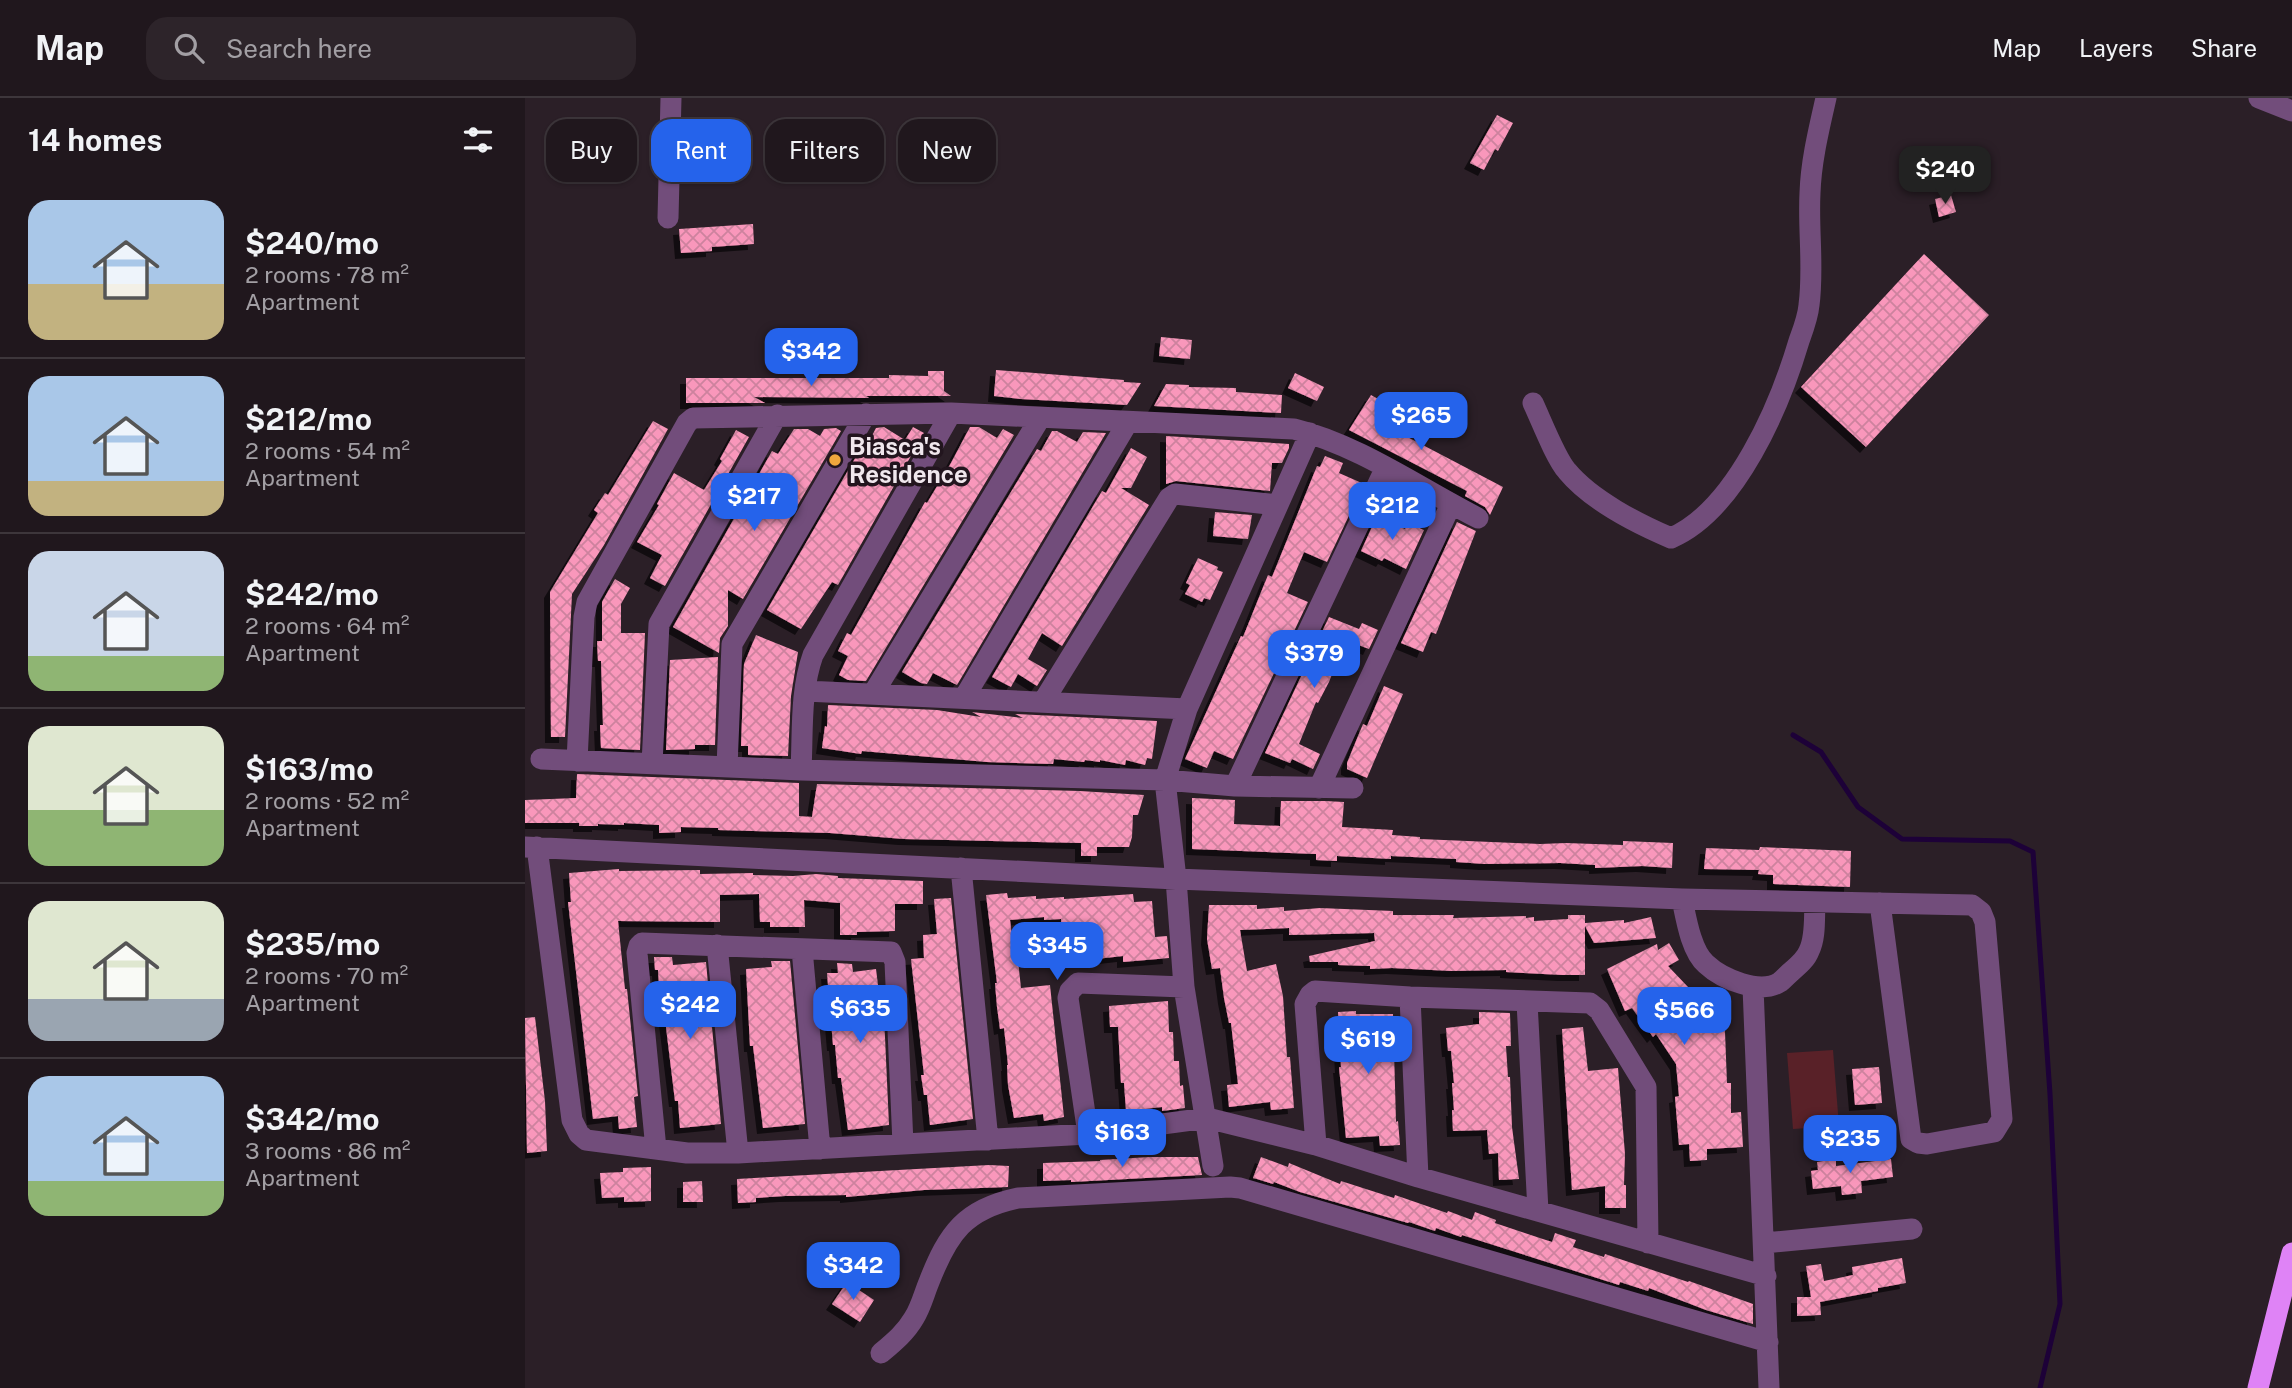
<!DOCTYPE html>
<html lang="en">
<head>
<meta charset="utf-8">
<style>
	body { margin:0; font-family:"Public Sans",sans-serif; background:#2d242a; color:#f1f3f6; height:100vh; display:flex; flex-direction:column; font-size:26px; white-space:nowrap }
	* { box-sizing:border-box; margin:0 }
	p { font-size:23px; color:#a29fa4 }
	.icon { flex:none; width:38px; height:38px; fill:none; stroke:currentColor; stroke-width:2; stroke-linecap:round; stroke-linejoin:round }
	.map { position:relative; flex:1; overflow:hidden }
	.sheet { display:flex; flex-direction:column; background:#20171d; width:525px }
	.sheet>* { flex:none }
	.banner { position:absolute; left:21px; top:21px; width:665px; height:63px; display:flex; gap:14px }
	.price { position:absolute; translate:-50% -60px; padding:0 16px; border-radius:14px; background:#2563eb; color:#fff; font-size:23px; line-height:46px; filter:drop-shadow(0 2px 4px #0008) }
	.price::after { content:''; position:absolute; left:50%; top:42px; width:21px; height:16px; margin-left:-10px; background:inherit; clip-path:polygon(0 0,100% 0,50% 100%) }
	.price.active { background:#222; color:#fff }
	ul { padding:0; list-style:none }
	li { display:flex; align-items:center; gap:21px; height:175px; padding:0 28px }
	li+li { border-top:2px solid #3d363b }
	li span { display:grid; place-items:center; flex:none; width:196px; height:140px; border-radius:21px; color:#555 }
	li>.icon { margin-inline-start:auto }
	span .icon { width:84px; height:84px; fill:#fffc; stroke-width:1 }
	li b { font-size:30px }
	h2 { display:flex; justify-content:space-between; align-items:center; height:84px; padding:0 28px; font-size:30px }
	.chip { padding:0 24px; border-radius:21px; background:#20171d; box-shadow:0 2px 5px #0004,0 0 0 2px #3d363b; font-size:24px; line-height:63px }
	.chip.active { background:#2563eb; color:#fff }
	header { display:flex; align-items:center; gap:42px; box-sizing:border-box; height:98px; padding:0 35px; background:#20171d; border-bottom:2px solid #3d363b }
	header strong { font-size:33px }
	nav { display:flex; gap:38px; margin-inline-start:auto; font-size:24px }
	.search { width:490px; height:63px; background:#2d242a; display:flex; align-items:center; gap:18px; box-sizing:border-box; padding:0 24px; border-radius:21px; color:#a29fa4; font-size:26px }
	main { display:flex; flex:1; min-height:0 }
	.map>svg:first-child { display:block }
</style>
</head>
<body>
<header>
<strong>Map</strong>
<div class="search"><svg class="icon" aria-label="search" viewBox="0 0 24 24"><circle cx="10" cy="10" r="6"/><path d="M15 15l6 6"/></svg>Search here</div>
<nav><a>Map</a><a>Layers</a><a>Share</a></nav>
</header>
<main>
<section class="sheet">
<h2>14 homes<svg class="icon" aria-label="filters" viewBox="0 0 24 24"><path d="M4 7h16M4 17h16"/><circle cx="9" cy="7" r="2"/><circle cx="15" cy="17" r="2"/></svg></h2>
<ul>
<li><span style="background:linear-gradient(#a9c7e8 60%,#c2b280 0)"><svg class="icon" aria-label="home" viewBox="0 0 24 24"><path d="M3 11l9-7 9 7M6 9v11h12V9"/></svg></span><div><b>$240/mo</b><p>2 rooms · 78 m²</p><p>Apartment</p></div></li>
<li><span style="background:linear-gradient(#a9c7e8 75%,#c2b280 0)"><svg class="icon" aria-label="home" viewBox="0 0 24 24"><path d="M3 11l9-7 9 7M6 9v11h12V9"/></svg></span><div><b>$212/mo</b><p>2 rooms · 54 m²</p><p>Apartment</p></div></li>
<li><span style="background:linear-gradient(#c9d6e8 75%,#8fb573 0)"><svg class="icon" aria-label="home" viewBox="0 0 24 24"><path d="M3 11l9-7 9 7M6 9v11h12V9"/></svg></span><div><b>$242/mo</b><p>2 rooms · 64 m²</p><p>Apartment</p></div></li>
<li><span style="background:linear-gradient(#dfe7d0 60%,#8fb573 0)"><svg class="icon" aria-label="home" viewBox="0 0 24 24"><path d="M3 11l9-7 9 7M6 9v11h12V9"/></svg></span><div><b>$163/mo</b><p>2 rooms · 52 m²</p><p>Apartment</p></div></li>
<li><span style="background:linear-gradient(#dfe7d0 70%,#9aa5b1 0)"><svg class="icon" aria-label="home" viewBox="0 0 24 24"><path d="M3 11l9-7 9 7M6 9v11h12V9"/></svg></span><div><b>$235/mo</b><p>2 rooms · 70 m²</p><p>Apartment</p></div></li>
<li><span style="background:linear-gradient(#a9c7e8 75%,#8fb573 0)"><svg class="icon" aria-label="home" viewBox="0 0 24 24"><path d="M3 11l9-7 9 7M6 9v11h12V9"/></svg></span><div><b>$342/mo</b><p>3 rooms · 86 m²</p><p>Apartment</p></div></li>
</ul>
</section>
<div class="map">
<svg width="1767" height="1290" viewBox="0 0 1767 1290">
	<defs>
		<pattern id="building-cross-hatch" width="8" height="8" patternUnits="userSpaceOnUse" patternTransform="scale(1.75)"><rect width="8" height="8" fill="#f997bb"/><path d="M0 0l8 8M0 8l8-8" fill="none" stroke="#cd829e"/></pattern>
		<filter id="shadow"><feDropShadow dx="-6" dy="6" stdDeviation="0" flood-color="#0009"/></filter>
	</defs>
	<rect width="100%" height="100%" fill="#2b1f27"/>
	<!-- pitch -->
	<path fill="#592128" d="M1308 952 1314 1028 1268 1031 1262 955Z"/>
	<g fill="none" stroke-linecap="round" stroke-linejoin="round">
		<!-- stream -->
		<path stroke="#1d0138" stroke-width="5" d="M1268 637 1296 654 1333 709 1377 741 1485 743 1508 754 1525 996 1535 1206 1515 1290"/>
	</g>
	<!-- building -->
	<path fill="url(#building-cross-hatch)" filter="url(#shadow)" d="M972 17 988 25 973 53 970 51 959 72 945 65Z
		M1426 97 1431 114 1414 119 1410 101Z
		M228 126 229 146 187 149V153L156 155 154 131Z
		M1399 156 1464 217 1341 349 1276 289Z
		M636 239 667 242 665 261 634 258Z
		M471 272 599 282V284L616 285 602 307 496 301 469 298Z
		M403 273H419V293L426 298H341L344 300 229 299 240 305H161V280H364V277L403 278Z
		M770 275 799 289 792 303 763 290Z
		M641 286 664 287V289L711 290V294L757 297 756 315 629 308Z
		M846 297 880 316 871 333 978 389 965 417 960 409 940 398 942 393 824 332Z
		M128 323 143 331 79 447 47 496 40 639H26L25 494 73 415 69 412 80 395 83 397Z
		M359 329 380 342 388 329 399 335 313 487 307 484 276 531 242 512 339 345 342 347 351 330Z
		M445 329H454L472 340 478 331 489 337 341 583 323 582 314 577 323 558 313 553 322 535 326 537 400 404 402 405 426 365Z
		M311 330 316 333 218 501 203 492V528L195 540 194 555 148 529 247 353 253 356 269 331H283L295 338 299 331Z
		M211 332 224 339 140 488 125 480 137 457 112 444 134 407 132 406 149 375 179 392 197 363 195 361Z
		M527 333H532L552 344 558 334 581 335 432 587 408 575 402 586 396 585 377 574 512 351 516 353Z
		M641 338 764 346V350L757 365H747L745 393 651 383 641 386Z
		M606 350 622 359 606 390H596L624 407 537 548 517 535 503 561 522 572 512 588 493 576 486 589 467 579 577 393 581 395Z
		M800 358 818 365 814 375 839 386 802 464 779 454 762 495 783 504 708 661 689 653 682 670 660 661 716 538 718 539 743 477 747 479 792 368 795 369Z
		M690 414 727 417 723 441 688 438Z
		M852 418 880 431 883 425 899 432 881 471 859 460 857 463 836 453Z
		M932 424 951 433 911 536 906 534 898 554 876 545Z
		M673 460 693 469 692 472 698 474 685 502 679 500 677 504 660 496 665 487 661 485Z
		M90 481 105 490 96 506V535H120L115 652 76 650 75 627H78L76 563H73L72 543H77V504Z
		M804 519 834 531 837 525 853 532 844 551 823 543 820 544 804 584 793 605 791 604 774 646 795 656 788 671 767 661 765 665 740 655Z
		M231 537 273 554 266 598 263 658 223 657V648H216L219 566Z
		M193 559 190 647H170V651L141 652 145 562Z
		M859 588 878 596 842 680 822 671V665L838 626 842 628Z
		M303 607 412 612 456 619 447 614 498 620 490 616 632 623 627 661 622 660 620 667 601 662 600 667 575 662V664L560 662 559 664 529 661 528 666 462 664 337 653 336 656 297 650 300 628 302 629Z
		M52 676 274 685V718L287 719 292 686 555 693 619 697 613 717H608L607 739 604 749H572V758H556V745L379 741 305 735 193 732V730L156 729V734L134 735V727L99 725V727L73 726V728H54V725H0V702L51 700Z
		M667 700 710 702 709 726 755 728 756 703H800L819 704 817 729 868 732 867 737 895 739V741L1015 746 1041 745 1098 747V743L1148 745 1147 770 1117 768 1070 770V767L1035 765 960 766 931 764V761L866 758V761L812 758V763L791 762V756L667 751Z
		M1235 749 1326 753 1325 789 1248 786V777L1233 776 1234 772 1179 771 1181 750 1234 752Z
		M94 771V773L175 772V776L228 775V777L268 778 291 776 313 778V780L398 783V806H370V833L332 834V837H315V805L279 802 280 829H245V824H235L234 796 195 797V824L93 823 100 891H102L113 998 109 999 112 1029 94 1031 93 1018 68 1021 43 804H46L44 775Z
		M482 795 483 800 511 798V801L539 799V801L608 796 609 804 627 803 630 839 642 838 644 860 598 864V858L571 861V855L538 857 536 821 519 822V819L485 822 489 854 492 853 496 890 525 887 539 1019 519 1023 518 1016 489 1020 483 987 482 967H483L479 930 475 931 472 909 470 885H472L461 797Z
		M426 800 448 1021 405 1027 402 997H399L396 977H399L386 861 399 860 398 837 412 836 409 801Z
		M684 807H732V811L759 809V813L795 810 868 813V817H929L928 820 1001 818V820L1009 819V823L1043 821V817H1060V825L1099 822V825L1126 819 1131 840 1069 845 1060 828V877H1038L981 874V872L927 873 867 870 845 871V868L813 867V864H785L784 858 850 843 849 835 764 837V830L715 832 722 873 751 866 758 898 762 959H765L769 1010 746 1012 745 1004 704 1009 702 987 713 986 706 925H704L699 900 695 870 687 871 682 841Z
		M1144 845 1154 862 1143 868 1184 911 1199 908 1202 985H1206V1015L1216 1014 1218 1049 1182 1051V1062L1165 1063 1164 1046 1154 1047 1150 999 1154 998 1151 966 1131 936 1128 939 1107 910 1100 913 1082 871 1132 846 1133 852Z
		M129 859H147L148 867 181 864 196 1026 155 1030 153 1003H150L140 921 136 920 133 872H130Z
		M246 863H265L280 1026 238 1030 228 948H225L221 871 247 869Z
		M312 865 327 866 328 874 351 871 354 895H358L364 1027 323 1032 316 980H313L310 947H308L302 875H313Z
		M643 903 644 934H648L649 963H654L655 988 658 987 660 1010 637 1013V1009L601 1013 599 985H596L593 929H585L584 908Z
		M831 913V916H868L871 1024 873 1023 875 1047 855 1048 854 1038 821 1040 814 969H816L813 914Z
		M954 914 985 915 986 948H981L983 979H985L987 1029 994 1081 974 1082 973 1055 964 1056 962 1032 928 1033 927 1012H929L927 985H929L926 953H923L921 930 954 926Z
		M10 919 20 1003 22 1053 2 1055 0 920Z
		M1058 929 1063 973 1093 970 1100 1056 1099 1087H1101V1110H1080V1088L1047 1092 1037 931Z
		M1354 969 1357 1005 1330 1007 1327 971Z
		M624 1059H673L677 1077 546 1084V1082L518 1083V1065L575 1063V1062Z
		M736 1059 763 1069 764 1065 815 1086 816 1083 869 1100 870 1097 922 1115 923 1113 947 1122 950 1114 971 1122 970 1125 1027 1144 1030 1135 1051 1142 1048 1149 1079 1159 1080 1156 1163 1184 1164 1183 1228 1206V1226L1181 1212 1124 1190 1123 1193 1095 1184 1094 1187 937 1137 936 1139 911 1130 910 1133 884 1124 883 1125 775 1094 749 1084 748 1086 732 1081 728 1080Z
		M1311 1061V1068L1366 1061 1368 1079 1336 1083 1337 1095 1317 1097 1316 1088 1288 1091 1286 1073 1293 1072 1292 1064Z
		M464 1067 484 1068 483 1089 399 1092 321 1099V1097L260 1098 231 1100V1104L213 1105 212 1081Z
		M126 1069V1103L99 1104V1099L77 1100 75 1075 98 1074V1070Z
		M177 1083 178 1104H158V1084Z
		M1377 1160 1381 1185 1353 1190V1193L1295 1204 1296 1217 1272 1218V1199H1286L1281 1168 1296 1166 1299 1183 1328 1177 1327 1169Z
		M322 1184 349 1202 335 1224 307 1206Z"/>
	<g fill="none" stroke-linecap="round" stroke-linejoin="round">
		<!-- minor -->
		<path stroke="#724d7b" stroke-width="21" d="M1734 0 1767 13
			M143 120 146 0
			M1008 305C1016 322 1031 361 1042 373 1066 402 1113 426 1146 440 1211 412 1255 307 1274 243 1278 232 1283 219 1284 207 1289 170 1283 132 1285 95 1286 63 1294 31 1301 0
			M280 593 662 611
			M348 596 515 320
			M439 600 603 324
			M518 604 644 400 650 396 753 407
			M16 661 276 672 640 682 710 688 828 690
			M52 663 59 519 62 504 162 325 168 320 426 315 769 331C834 347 894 390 953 420
			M127 666 134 526 252 317
			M202 669 207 546 341 316
			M276 672C278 634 275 593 288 557L426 315
			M710 688 861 369
			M794 690 926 406
			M0 749 651 781 1157 801 1447 807 1456 814 1460 824 1477 1021 1469 1034 1402 1046 1393 1045 1386 1041 1355 805
			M12 749 47 1022 54 1036 61 1042 162 1055H213L563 1036 682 1020 791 1047 893 1079 1241 1178
			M436 770 463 1042
			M1157 801C1161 820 1166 853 1181 866 1197 881 1235 897 1255 884 1259 881 1263 876 1267 873 1274 867 1281 861 1284 853 1291 839 1289 820 1290 805
			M192 847 213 1055
			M277 851 295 1051
			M1228 889 1244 1290
			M885 899 893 1079
			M1002 904 1013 1113
			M563 1036 543 900 545 893 553 885 659 889
			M791 1047 780 906 785 897 790 893 885 899 1065 905 1074 912 1121 989 1123 1145
			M131 1051 112 855 114 848 117 845 366 854 370 864 378 1046
			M688 1068 659 889 651 781 640 682 662 611 785 335
			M1239 1145 1387 1131
			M356 1255C369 1244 381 1234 389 1220 396 1209 399 1196 404 1184 423 1135 440 1111 493 1100L705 1089 715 1090 1243 1244"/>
		<!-- highway -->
		<path stroke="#df83f6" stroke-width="21" d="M1733 1290 1767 1155"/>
	</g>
	<!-- markers -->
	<circle fill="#efa73d" stroke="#22151e" stroke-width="2.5" cx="310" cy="362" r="7"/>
	<g text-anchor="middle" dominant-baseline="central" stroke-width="7" stroke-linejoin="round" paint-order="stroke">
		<!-- poi labels -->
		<g font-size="24" font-weight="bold" fill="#f0e7ed" stroke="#22151e" text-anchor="start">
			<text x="324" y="348">Biasca's<tspan x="324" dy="28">Residence</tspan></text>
		</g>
	</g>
</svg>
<b class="price active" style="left:1420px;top:108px">$240</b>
<b class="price" style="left:286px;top:290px">$342</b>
<b class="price" style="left:896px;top:354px">$265</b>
<b class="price" style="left:229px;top:435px">$217</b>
<b class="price" style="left:867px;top:444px">$212</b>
<b class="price" style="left:789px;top:592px">$379</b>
<b class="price" style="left:532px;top:884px">$345</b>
<b class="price" style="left:165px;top:943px">$242</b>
<b class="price" style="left:335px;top:947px">$635</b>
<b class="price" style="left:1159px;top:949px">$566</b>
<b class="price" style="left:843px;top:978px">$619</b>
<b class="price" style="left:597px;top:1071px">$163</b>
<b class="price" style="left:1325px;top:1077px">$235</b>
<b class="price" style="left:328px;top:1204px">$342</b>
<div class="banner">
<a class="chip">Buy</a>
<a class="chip active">Rent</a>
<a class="chip">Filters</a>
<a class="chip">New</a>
</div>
</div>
</main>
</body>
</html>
